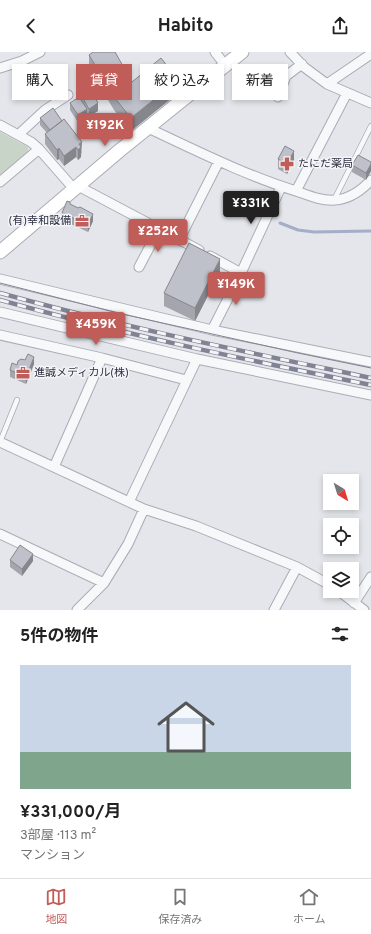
<!DOCTYPE html>
<html lang="ja">
<head>
<meta charset="utf-8">
<style>
	body { margin:0; font-family:Overpass,"Noto Sans JP",sans-serif; background:#f2f2f2; color:#222; height:100vh; display:flex; flex-direction:column; font-size:15px; white-space:nowrap }
	* { box-sizing:border-box; margin:0 }
	p { font-size:13px; color:#767676 }
	.icon { flex:none; width:22px; height:22px; fill:none; stroke:currentColor; stroke-width:2; stroke-linecap:round; stroke-linejoin:round }
	.map { position:relative; height:558px; overflow:hidden }
	.details { display:flex; flex-direction:column; background:#fff; flex:1 }
	.details>* { flex:none }
	.hud { position:absolute; left:12px; top:12px; width:347px; height:36px; display:flex; gap:8px }
	.needle { width:26px; rotate:142deg }
	.controls { position:absolute; left:323px; top:422px; display:grid; gap:8px }
	.controls a { display:grid; place-items:center; width:36px; height:36px; border-radius:0px; background:#fff; box-shadow:0 2px 6px #0003; font-size:20px }
	.price { position:absolute; translate:-50% -34px; padding:0 9px; border-radius:4px; background:#c15d59; color:#fff; font-size:13px; line-height:26px; filter:drop-shadow(0 1px 2px #0008) }
	.price::after { content:''; position:absolute; left:50%; top:24px; width:12px; height:9px; margin-left:-6px; background:inherit; clip-path:polygon(0 0,100% 0,50% 100%) }
	.price.active { background:#222; color:#fff }
	ul { padding:0; list-style:none }
	li { display:grid; align-content:center; gap:8px; height:212px; padding:0 20px }
	li span { display:grid; place-items:center; height:124px; border-radius:0px; color:#555 }
	li>.icon { margin-inline-start:auto }
	span .icon { width:72px; height:72px; fill:#fffc; stroke-width:1 }
	li b { font-size:17px }
	h2 { display:flex; justify-content:space-between; align-items:center; height:48px; padding:0 20px; font-size:17px }
	.pill { padding:0 14px; border-radius:0px; background:#fff; box-shadow:0 2px 6px #0003; font-size:14px; line-height:36px }
	.pill.active { background:#c15d59; color:#fff }
	header { display:flex; justify-content:space-between; align-items:center; height:52px; padding:0 20px; background:#fff; font-size:18px; font-weight:700 }
	.dock { display:flex; justify-content:space-around; align-items:center; height:56px; border-top:1px solid #e0e0e0; background:#fff; font-size:11px; color:#767676 }
	.dock a { display:grid; justify-items:center; gap:2px }
	.dock .active { color:#c15d59 }
	.map>svg:first-child { display:block }
</style>
</head>
<body>
<header><svg class="icon" aria-label="back" viewBox="0 0 24 24"><path d="M15 5l-7 7 7 7"/></svg>Habito<svg class="icon" aria-label="share" viewBox="0 0 24 24"><path d="M12 15V3M7 8l5-5 5 5M5 13v7h14v-7"/></svg></header>
<div class="map">
<svg width="371" height="558" viewBox="0 0 371 558">
	<rect width="100%" height="100%" fill="#e5e6eb"/>
	<!-- green -->
	<path fill="#c8d4c7" d="M0 80 28 95V100L0 125Z"/>
	<g fill="none" stroke-linecap="round" stroke-linejoin="round">
		<!-- stream -->
		<path stroke="#a4aec7" stroke-width="3" d="M280 171 298 178 314 180 371 179"/>
		<!-- lane casing -->
		<g stroke="#aaacb5" stroke-width="6">
			<path id="lane" d="M334 148 371 74
				M0 390 17 348"/>
		</g>
		<!-- street casing -->
		<g stroke="#aaacb5" stroke-width="11">
			<path id="street" d="M215 0 225 13
				M290 0 304 15 327 32 371 51
				M0 16 22 9 40 0
				M327 32 371 2
				M278 45 286 24 302 12
				M0 73 31 90 39 97 74 137
				M148 76C197 99 247 124 299 140 310 144 322 149 335 148 349 147 361 139 371 128
				M18 83 45 58 68 43
				M0 130 39 97
				M78 134 199 198
				M296 139 347 41
				M179 188 219 109
				M210 204 241 221
				M139 215 159 177
				M0 227 212 278 371 310
				M0 260 197 307 371 343
				M212 278 241 221 281 135
				M0 283 102 306 186 328
				M0 390 144 457 196 474 297 515 330 533
				M54 415 102 306
				M129 450 197 307
				M0 482 104 531
				M339 539 364 558
				M354 551 371 525
				M77 558 104 531 128 492 144 457
				M274 558 297 515"/>
		</g>
		<!-- secondary casing -->
		<g stroke="#aaacb5" stroke-width="15">
			<path id="secondary" d="M0 200 119 99 242 0"/>
		</g>
		<!-- lane -->
		<use href="#lane" stroke="#f7f8fa" stroke-width="4.5"/>
		<!-- street -->
		<use href="#street" stroke="#f7f8fa" stroke-width="9"/>
		<!-- secondary -->
		<use href="#secondary" stroke="#fff" stroke-width="13"/>
		<!-- tram -->
		<path stroke="#808393" stroke-width="1" d="M0 231 122 262 298 301 371 316"/>
		<!-- rail casing -->
		<g stroke="#808393" stroke-width="4.5">
			<path id="rail" d="M0 241C122 275 247 300 371 326
				M0 248C122 282 247 308 371 333"/>
		</g>
		<!-- rail -->
		<use href="#rail" stroke="#f4f5f8" stroke-width="3" stroke-dasharray="9" stroke-linecap="butt"/>
	</g>
	<!-- wall -->
	<path fill="#a4a6ae" d="M89 3 132 30 178 41 131 79 114 58 89 16Z
		M48 31 65 41 53 48 48 38Z
		M81 43 98 59 89 64 87 60V64L78 70 70 58V51L81 48Z
		M40 66 82 100 81 101V105L78 108 76 105 64 114 59 107 57 108 45 92V82L47 81 40 73Z
		M278 107 294 109 287 122 278 117Z
		M371 110V119L366 128 352 120V113Z
		M70 153 93 169 88 180 62 168V161Z
		M220 220 195 269 164 254V241Z
		M34 312 26 332 10 325V318L17 313Z
		M10 508 33 509 22 524 10 515Z"/>
	<!-- shaded-wall -->
	<path fill="#86878d" d="M178 28V41L131 79V66Z
		M65 34V41L53 48V41Z
		M98 51V59L89 64V57Z
		M87 57V64L78 70V63Z
		M82 90 81 105 78 108V98L79 92Z
		M76 95V105L64 114V104Z
		M59 96V107L57 108V98Z
		M294 99V109L287 122V112Z
		M371 112V119L366 128V121Z
		M93 162V169L88 180V173Z
		M220 207V220L195 269V256Z
		M34 305V312L26 332V325Z
		M33 502V509L22 524V517Z"/>
	<!-- building -->
	<path fill="#bfc1ca" stroke="#86878d" d="M93 0H115L132 30 161 6 178 28 131 66 114 45 89 3Z
		M59 24 65 34 53 41 48 31Z
		M90 37 98 51 89 57 81 43Z
		M79 45 87 57 78 63 70 51Z
		M53 56 62 69 50 78 40 66Z
		M64 67 82 90 79 92 81 95 78 98 76 95 64 104 59 96 57 98 45 82Z
		M285 94 294 99 287 112 278 107Z
		M358 103 371 110V112L366 121 352 113Z
		M67 149 70 150V152L78 156 80 155 93 162 88 173 62 161Z
		M189 191 220 207 195 256 164 241Z
		M28 302 34 305 26 325 10 318 12 311 17 313 18 309 21 307 25 308Z
		M20 493 33 502 22 517 10 508Z"/>
	<!-- icons -->
	<defs>
		<g id="pharmacy-bare" transform="scale(1.08)"><path d="M-2-6h4v4h4v4h-4v4h-4v-4h-4v-4h4Z" fill="#c15d59" stroke="#f4f5f8" stroke-width="2.5" paint-order="stroke"/></g>
		<g id="office-bare" transform="scale(1.08)"><path d="M-6-3h4V-5.5h4V-3h4V5H-6ZM-1-4.5V-3h2v-1.5ZM-6 0V1H6V0Z" fill="#c15d59" stroke="#f4f5f8" stroke-width="2.5" paint-order="stroke"/></g>
	</defs>
	<g fill-rule="evenodd">
		<use href="#pharmacy-bare" x="287" y="112"/>
		<use href="#office-bare" x="82" y="169"/>
		<use href="#office-bare" x="23" y="321"/>
	</g>
	<g text-anchor="middle" dominant-baseline="central" stroke-width="3" stroke-linejoin="round" paint-order="stroke">
		<!-- poi labels -->
		<g font-size="11" fill="#2e3142" stroke="#f4f5f8" text-anchor="start">
			<text x="298" y="112">たにだ薬局</text>
			<text x="71" y="169" text-anchor="end">(有)幸和設備</text>
			<text x="34" y="321">進誠メディカル(株)</text>
		</g>
	</g>
</svg>
<div class="controls">
<a><svg class="needle" viewBox="-14 -14 28 28"><path d="M0-13l5 13h-10z" fill="#e53935"/><path d="M0 13l5-13h-10z" fill="#767676"/></svg></a>
<a><svg class="icon" aria-label="locate" viewBox="0 0 24 24"><circle cx="12" cy="12" r="6"/><path d="M12 2v4M12 18v4M2 12h4M18 12h4"/></svg></a>
<a><svg class="icon" aria-label="layers" viewBox="0 0 24 24"><path d="M12 4l9 5-9 5-9-5zM3 14l9 5 9-5"/></svg></a>
</div>
<b class="price" style="left:105px;top:95px">¥192K</b>
<b class="price active" style="left:251px;top:173px">¥331K</b>
<b class="price" style="left:158px;top:201px">¥252K</b>
<b class="price" style="left:236px;top:254px">¥149K</b>
<b class="price" style="left:96px;top:294px">¥459K</b>
<div class="hud">
<a class="pill">購入</a>
<a class="pill active">賃貸</a>
<a class="pill">絞り込み</a>
<a class="pill">新着</a>
</div>
</div>
<section class="details">
<h2>5件の物件<svg class="icon" aria-label="filters" viewBox="0 0 24 24"><path d="M4 7h16M4 17h16"/><circle cx="9" cy="7" r="2"/><circle cx="15" cy="17" r="2"/></svg></h2>
<ul>
<li><span style="background:linear-gradient(#c9d6e8 70%,#7fa58c 0)"><svg class="icon" aria-label="home" viewBox="0 0 24 24"><path d="M3 11l9-7 9 7M6 9v11h12V9"/></svg></span><div><b>¥331,000/月</b><p>3部屋 · 113 m²</p><p>マンション</p></div></li>
</ul>
</section>
<nav class="dock">
<a class="active"><svg class="icon" aria-label="map" viewBox="0 0 24 24"><path d="M3 6l6-2 6 2 6-2v14l-6 2-6-2-6 2zM9 4v14M15 6v14"/></svg>地図</a>
<a><svg class="icon" aria-label="saved" viewBox="0 0 24 24"><path d="M7 4h10v16l-5-4-5 4z"/></svg>保存済み</a>
<a><svg class="icon" aria-label="home" viewBox="0 0 24 24"><path d="M3 11l9-7 9 7M6 9v11h12V9"/></svg>ホーム</a>
</nav>
</body>
</html>
